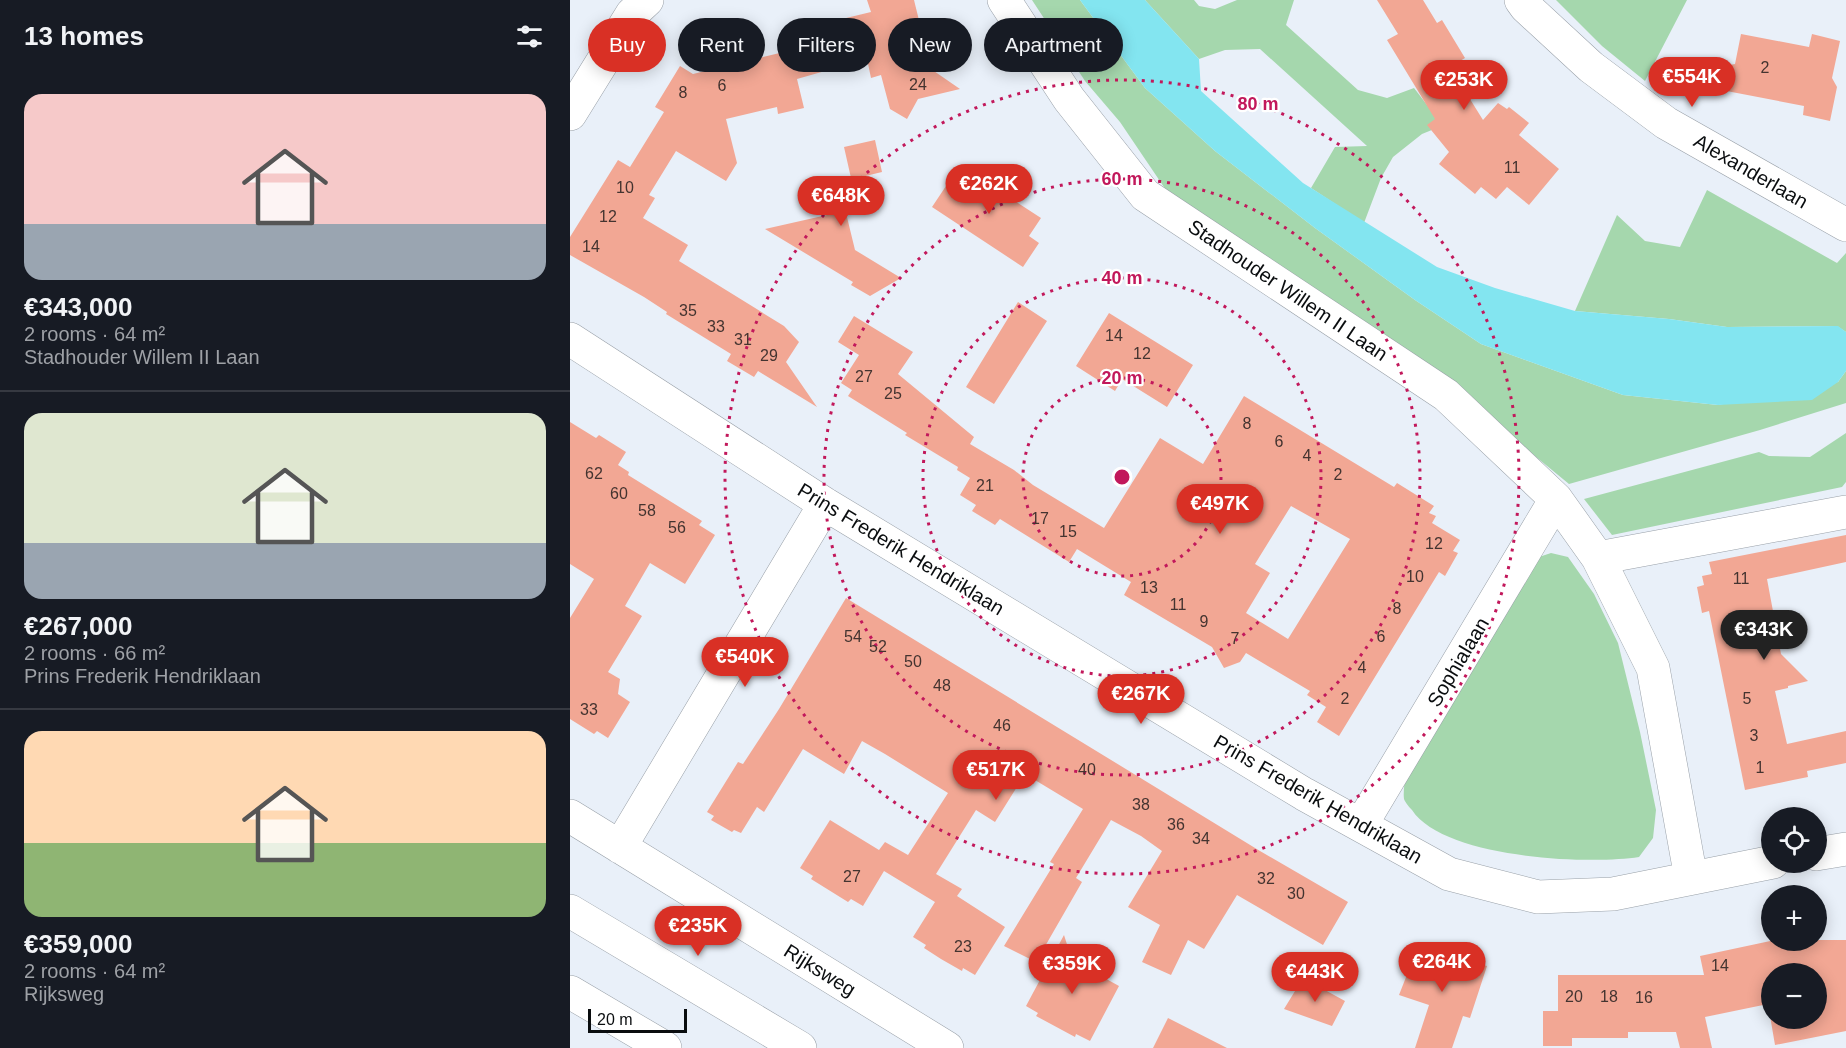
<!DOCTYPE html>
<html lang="en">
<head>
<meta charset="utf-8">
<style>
	body { margin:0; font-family:Helvetica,sans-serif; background:#242831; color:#f1f3f6; height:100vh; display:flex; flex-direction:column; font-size:22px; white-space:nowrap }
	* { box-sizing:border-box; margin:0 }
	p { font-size:20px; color:#9ea1a6 }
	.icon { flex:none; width:33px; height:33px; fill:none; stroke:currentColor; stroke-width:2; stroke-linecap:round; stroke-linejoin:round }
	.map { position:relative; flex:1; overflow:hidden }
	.side { display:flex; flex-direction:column; background:#171b24; width:570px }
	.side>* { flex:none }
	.hud { position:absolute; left:18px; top:18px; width:570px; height:54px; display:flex; gap:12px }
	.controls { position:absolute; left:1191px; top:807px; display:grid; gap:12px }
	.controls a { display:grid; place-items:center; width:66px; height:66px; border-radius:50%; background:#171b24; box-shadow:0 3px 15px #0003; font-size:30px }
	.scale { position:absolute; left:18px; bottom:15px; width:99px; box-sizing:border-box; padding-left:6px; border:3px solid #0a0d0f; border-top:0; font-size:16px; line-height:21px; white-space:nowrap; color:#0a0d0f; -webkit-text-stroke:4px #fff; paint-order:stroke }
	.price { position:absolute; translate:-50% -51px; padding:0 14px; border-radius:21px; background:#d93025; color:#fff; font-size:20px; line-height:39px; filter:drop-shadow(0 2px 3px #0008) }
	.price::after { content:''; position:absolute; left:50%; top:36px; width:18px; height:14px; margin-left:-9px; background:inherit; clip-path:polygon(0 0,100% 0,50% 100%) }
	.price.on { background:#222; color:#fff }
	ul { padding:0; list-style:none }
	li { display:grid; align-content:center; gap:12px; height:318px; padding:0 24px }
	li+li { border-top:2px solid #363941 }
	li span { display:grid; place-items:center; height:186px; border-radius:18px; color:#555 }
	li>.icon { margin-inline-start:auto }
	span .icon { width:108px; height:108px; fill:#fffc; stroke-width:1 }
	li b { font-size:26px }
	h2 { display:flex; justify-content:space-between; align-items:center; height:72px; padding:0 24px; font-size:26px }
	.tag { padding:0 21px; border-radius:27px; background:#171b24; box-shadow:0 3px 15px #0003; font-size:21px; line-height:54px }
	.tag.on { background:#d93025; color:#fff }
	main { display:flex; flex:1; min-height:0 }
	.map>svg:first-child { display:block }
</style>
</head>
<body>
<main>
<section class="side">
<h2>13 homes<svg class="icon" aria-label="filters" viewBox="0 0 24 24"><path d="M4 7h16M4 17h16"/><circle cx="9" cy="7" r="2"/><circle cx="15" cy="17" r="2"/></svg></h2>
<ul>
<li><span style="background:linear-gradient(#f6c9c9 70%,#9aa5b1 0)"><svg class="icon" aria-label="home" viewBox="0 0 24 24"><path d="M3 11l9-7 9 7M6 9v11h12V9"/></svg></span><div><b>€343,000</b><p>2 rooms · 64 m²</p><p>Stadhouder Willem II Laan</p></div></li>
<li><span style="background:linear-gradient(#dfe7d0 70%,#9aa5b1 0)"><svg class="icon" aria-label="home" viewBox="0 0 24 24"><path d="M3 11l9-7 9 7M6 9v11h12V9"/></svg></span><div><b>€267,000</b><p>2 rooms · 66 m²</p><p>Prins Frederik Hendriklaan</p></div></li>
<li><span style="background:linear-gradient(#ffd9b3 60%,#8fb573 0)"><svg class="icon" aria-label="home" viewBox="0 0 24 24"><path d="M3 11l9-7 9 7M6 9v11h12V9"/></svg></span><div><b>€359,000</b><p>2 rooms · 64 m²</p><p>Rijksweg</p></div></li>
</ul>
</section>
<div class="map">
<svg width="1276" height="1048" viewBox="0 0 1276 1048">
	<rect width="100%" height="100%" fill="#e9f0f9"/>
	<!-- green -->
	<path fill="#a5d7ad" d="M462 0H510L575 88 645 151 745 228 845 300 911 344 1053 395 1148 405 1268 382 1276 371V403L1190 430 999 484 840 353 600 196 550 122 515 81Z
		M575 0H624L629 6 645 9 667 0H724L716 25 788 90 817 98 844 88 857 105 891 84 904 107 884 121 852 134 823 157 811 178 794 223 741 188 765 147 797 146 690 49 655 50 629 59Z
		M986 0H1117L1075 81 1032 46Z
		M1137 190 1267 263 1276 253V332L1267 326 1157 327 1099 319 1005 311 1047 215 1075 241 1110 247Z
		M1276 433V482L1272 487 1042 535 1014 499 1189 452 1199 456 1240 457Z
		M981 553 998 557 1024 594 1048 643 1070 732 1086 810 1083 838 1069 857C1017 865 873 858 842 810 839 807 835 802 834 799 833 792 835 782 835 775L966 558Z"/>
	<!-- water -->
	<path fill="#83e5f0" d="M510 0H575L629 59 631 91 733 183 867 267 925 288 1005 311 1099 319 1157 327 1268 326 1276 332V371L1268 382 1242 400 1148 405 1053 395 911 344 845 300 745 228 645 151 575 88Z"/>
	<!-- building -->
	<path fill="#f2a794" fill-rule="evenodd" d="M297 0H344L361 69 390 89 348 99 337 119 320 109 311 75 301 78 297 59 227 79 234 108 208 114 207 107 156 119 167 163 156 181 106 151 79 195 85 198 73 218 118 245 109 261 214 326 229 342 216 362 247 407 188 371 184 377 157 361 161 354 96 314 97 312 74 297 0 255V237L48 160 60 167 94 112 85 107 110 66 123 74 247 44 243 26 301 12Z
		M807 0H853L867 23 872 20 895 58 880 67 913 120 928 103 937 109 939 107 959 123 949 135 989 169 959 205 937 187 926 199 911 187 905 194 869 164 879 152 857 125 865 119 817 40 828 34Z
		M1171 34 1239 47 1242 34 1270 41 1262 78 1267 87 1260 121 1233 115 1234 106 1094 79V77L1165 64Z
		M305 140 312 172 283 179 290 209 276 213 285 250 331 278 300 296 281 285 283 282 195 229 257 215 250 185 281 178 274 147Z
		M390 165 471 218 459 236 469 243 453 267 362 207Z
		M448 302 477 321 424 404 396 387Z
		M539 313 623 365 597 407 552 379 545 391 506 366Z
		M284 316 343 352 328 374 404 437 400 444 444 470 463 485 534 528 590 438 633 464 674 396 824 487 827 483 864 506 859 513 866 516 862 523 890 540 883 551 888 553 875 576 869 572 769 736 747 722 756 707 737 695 740 691 676 653 670 662 654 668 642 647 554 595 561 582 507 549 499 562 430 519 425 525 402 511 406 505 390 495 400 478 387 470 388 467 335 435 337 433 278 396 282 390 271 383 289 355 268 342ZM721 506 780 539 718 639 676 613 700 573 685 564Z
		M0 422 26 438 29 435 56 452 48 465 59 472 58 475 132 521 129 525 145 535 115 584 80 563 55 606 72 616 38 672 50 679 48 694 60 702 38 738 27 731 24 734 0 719V618L24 579 0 564Z
		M1276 535V562L1197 579 1211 654 1238 681 1218 686V688L1205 691 1217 744 1276 731V763L1237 771 1238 777 1223 780 1175 790 1139 611 1132 613 1127 587 1134 585 1132 576 1142 574 1139 562Z
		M276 598 690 851 778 902 753 945 667 895 634 949 618 940 601 975 572 962 590 925 558 907 592 851 571 836 541 820 506 878 512 882 466 962 434 946 484 864 480 862 513 809 455 774 425 822 406 810 366 874 392 889 387 896 435 927 405 975 393 968 392 971 371 959 354 948 356 945 343 937 365 902 314 871 293 906 281 899 278 902 241 879 243 876 230 868 260 820 309 850 315 842 338 855 378 793 315 754 292 741 274 774 233 749 194 812 187 807 171 833 164 830 162 832 141 820 144 816 137 812 168 762 173 764 209 709Z
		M494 935 502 960 549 986 520 1041 506 1034 505 1037 466 1016 468 1013 456 1006Z
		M1205 940H1276V1031L1205 1045 1198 1004 1135 1017 1142 1048H1110L1106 1032H1058V1038H1002V1046H973V1011H988V975H1134L1130 956ZM1202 974H1246V1018H1202Z
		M849 944 917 966 900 1018 893 1016 882 1048H845L859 1005 829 995Z
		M733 978 775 1001 762 1026 714 1009Z
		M598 1018 657 1048H583Z"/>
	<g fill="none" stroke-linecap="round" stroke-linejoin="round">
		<!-- minor casing -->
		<g stroke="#99a0a8" stroke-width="34">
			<path id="minor" d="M434 0 499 99 575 195 876 395 986 499 1028 558 1083 668 1121 878
				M951 0 956 7 1021 67 1096 123 1276 225
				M0 114 62 14 77 0
				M0 339 255 504 734 794 879 874 968 897 1043 894 1203 862
				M1028 558 1276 512
				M0 816 377 1048
				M791 825 986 499
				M50 847 255 504
				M1246 854 1276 849
				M0 992 95 1048"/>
		</g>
		<!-- secondary casing -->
		<g stroke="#99a0a8" stroke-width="34">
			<path id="secondary" d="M0 911 230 1048"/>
		</g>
		<!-- minor -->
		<use href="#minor" stroke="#fff" stroke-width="33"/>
		<!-- secondary -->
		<use href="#secondary" stroke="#fff" stroke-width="33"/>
	</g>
	<!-- distance rings -->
	<g fill="none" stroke="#c2185b" stroke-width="3" stroke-dasharray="3 6">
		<circle cx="552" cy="477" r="99"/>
		<circle cx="552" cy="477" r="199"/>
		<circle cx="552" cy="477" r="298"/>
		<circle cx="552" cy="477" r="397"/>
	</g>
	<g text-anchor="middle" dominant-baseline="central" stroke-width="4.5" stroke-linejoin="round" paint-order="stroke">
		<!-- number labels -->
		<g font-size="16" fill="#443430">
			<text x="1195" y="67">2</text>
			<text x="348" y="84">24</text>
			<text x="152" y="85">6</text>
			<text x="113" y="92">8</text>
			<text x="942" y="167">11</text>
			<text x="55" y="187">10</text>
			<text x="38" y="216">12</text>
			<text x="21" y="246">14</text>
			<text x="118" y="310">35</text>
			<text x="146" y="326">33</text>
			<text x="544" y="335">14</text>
			<text x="173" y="339">31</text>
			<text x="572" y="353">12</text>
			<text x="199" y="355">29</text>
			<text x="294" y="376">27</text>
			<text x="323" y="393">25</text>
			<text x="677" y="423">8</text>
			<text x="709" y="441">6</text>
			<text x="737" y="455">4</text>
			<text x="24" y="473">62</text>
			<text x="768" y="474">2</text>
			<text x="415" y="485">21</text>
			<text x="49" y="493">60</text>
			<text x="77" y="510">58</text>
			<text x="470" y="518">17</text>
			<text x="107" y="527">56</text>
			<text x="498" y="531">15</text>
			<text x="864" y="543">12</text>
			<text x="845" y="576">10</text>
			<text x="1171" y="578">11</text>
			<text x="579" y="587">13</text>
			<text x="608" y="604">11</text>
			<text x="827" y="608">8</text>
			<text x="634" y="621">9</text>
			<text x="283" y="636">54</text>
			<text x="811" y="636">6</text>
			<text x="665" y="638">7</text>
			<text x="308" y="646">52</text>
			<text x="343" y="661">50</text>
			<text x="792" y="667">4</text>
			<text x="372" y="685">48</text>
			<text x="775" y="698">2</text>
			<text x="1177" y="698">5</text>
			<text x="19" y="709">33</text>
			<text x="432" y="725">46</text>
			<text x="1184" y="735">3</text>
			<text x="1190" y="767">1</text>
			<text x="517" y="769">40</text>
			<text x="571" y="804">38</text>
			<text x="606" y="824">36</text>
			<text x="631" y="838">34</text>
			<text x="282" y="876">27</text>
			<text x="696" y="878">32</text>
			<text x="726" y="893">30</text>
			<text x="393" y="946">23</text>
			<text x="1150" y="965">14</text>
			<text x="1004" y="996">20</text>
			<text x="1039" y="996">18</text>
			<text x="1074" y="997">16</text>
		</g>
		<!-- street labels -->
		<g font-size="20" fill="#0a0d0f" stroke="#fff">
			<text transform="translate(1181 171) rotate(30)">Alexanderlaan</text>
			<text transform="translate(718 290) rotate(34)">Stadhouder Willem II Laan</text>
			<text transform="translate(331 549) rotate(31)">Prins Frederik Hendriklaan</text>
			<text transform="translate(888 662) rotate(-59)">Sophialaan</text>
			<text transform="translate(748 799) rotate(30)">Prins Frederik Hendriklaan</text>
			<text transform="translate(250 970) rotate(32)">Rijksweg</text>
		</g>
	</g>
	<circle cx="552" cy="477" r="9" fill="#c2185b" stroke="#fff" stroke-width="3"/>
	<g font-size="18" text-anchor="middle" font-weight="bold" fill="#c2185b" stroke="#fff" stroke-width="4.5" stroke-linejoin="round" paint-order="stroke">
		<text x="688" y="110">80 m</text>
		<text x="552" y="185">60 m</text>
		<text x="552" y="284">40 m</text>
		<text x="552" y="384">20 m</text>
	</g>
</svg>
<div class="controls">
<a><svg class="icon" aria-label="locate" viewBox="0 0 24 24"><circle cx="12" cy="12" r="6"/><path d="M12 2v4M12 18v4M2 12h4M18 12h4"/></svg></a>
<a>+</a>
<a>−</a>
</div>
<div class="scale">20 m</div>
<b class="price" style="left:1122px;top:108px">€554K</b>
<b class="price" style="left:894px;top:111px">€253K</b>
<b class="price" style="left:419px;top:215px">€262K</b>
<b class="price" style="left:271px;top:227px">€648K</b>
<b class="price" style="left:650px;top:535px">€497K</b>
<b class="price on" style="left:1194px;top:661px">€343K</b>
<b class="price" style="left:175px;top:688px">€540K</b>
<b class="price" style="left:571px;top:725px">€267K</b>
<b class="price" style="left:426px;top:801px">€517K</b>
<b class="price" style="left:128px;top:957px">€235K</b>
<b class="price" style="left:872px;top:993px">€264K</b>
<b class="price" style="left:502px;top:995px">€359K</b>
<b class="price" style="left:745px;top:1003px">€443K</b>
<div class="hud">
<a class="tag on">Buy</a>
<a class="tag">Rent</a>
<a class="tag">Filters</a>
<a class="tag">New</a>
<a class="tag">Apartment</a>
</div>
</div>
</main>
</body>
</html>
